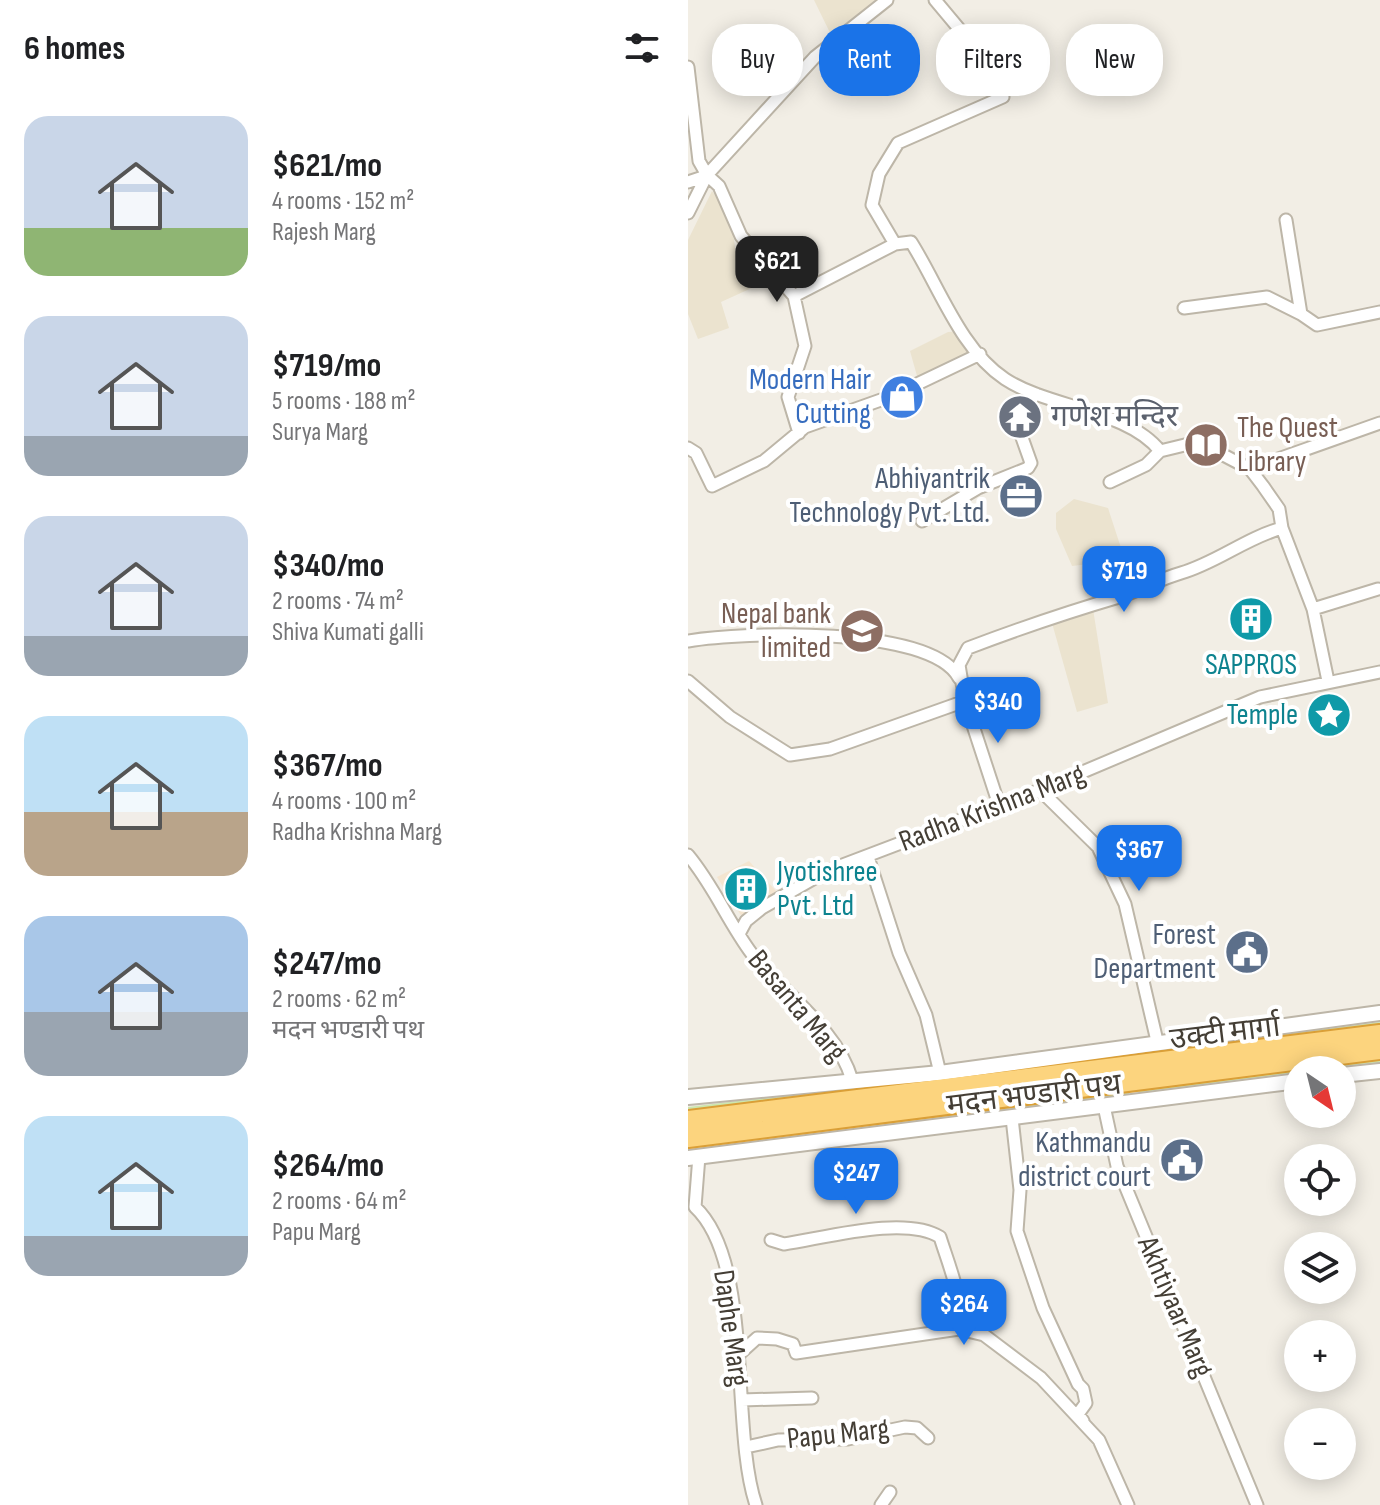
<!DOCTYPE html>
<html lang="en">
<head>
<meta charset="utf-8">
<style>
	body { margin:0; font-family:"Sofia Sans Condensed","Noto Sans Devanagari",sans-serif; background:#f6f6f6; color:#202124; height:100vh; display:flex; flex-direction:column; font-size:30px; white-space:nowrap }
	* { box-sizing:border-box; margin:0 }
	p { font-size:26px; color:#757577 }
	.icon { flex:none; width:44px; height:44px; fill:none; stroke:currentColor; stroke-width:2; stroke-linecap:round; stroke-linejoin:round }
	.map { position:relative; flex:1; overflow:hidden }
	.drawer { display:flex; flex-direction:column; background:#fff; width:688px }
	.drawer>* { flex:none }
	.hud { position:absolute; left:24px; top:24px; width:548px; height:72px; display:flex; gap:16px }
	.needle { width:52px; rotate:145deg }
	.fabs { position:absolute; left:596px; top:1056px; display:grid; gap:16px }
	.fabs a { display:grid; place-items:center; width:72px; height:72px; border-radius:50%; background:#fff; box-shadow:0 4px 20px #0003; font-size:40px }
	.price { position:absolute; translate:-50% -68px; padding:0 18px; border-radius:16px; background:#1a73e8; color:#fff; font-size:26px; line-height:52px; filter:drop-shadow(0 2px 4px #0008) }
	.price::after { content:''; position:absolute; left:50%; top:48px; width:24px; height:18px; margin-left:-12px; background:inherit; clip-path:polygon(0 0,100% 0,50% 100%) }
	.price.current { background:#222; color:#fff }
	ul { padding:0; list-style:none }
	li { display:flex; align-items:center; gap:24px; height:200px; padding:0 24px }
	li span { display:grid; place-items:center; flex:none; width:224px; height:160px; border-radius:24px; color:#555 }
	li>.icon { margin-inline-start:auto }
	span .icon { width:96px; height:96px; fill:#fffc; stroke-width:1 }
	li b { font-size:34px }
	h2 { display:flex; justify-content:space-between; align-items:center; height:96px; padding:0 24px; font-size:34px }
	.pill { padding:0 28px; border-radius:32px; background:#fff; box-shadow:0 4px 20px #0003; font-size:28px; line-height:72px }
	.pill.current { background:#1a73e8; color:#fff }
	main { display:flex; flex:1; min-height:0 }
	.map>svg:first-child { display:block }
</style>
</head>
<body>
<main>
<section class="drawer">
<h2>6 homes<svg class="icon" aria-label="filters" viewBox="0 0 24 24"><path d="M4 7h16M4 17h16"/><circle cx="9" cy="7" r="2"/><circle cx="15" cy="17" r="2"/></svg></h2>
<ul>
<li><span style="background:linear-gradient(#c9d6e8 70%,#8fb573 0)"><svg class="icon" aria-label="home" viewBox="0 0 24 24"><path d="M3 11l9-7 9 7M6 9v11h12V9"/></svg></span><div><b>$621/mo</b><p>4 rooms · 152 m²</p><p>Rajesh Marg</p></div></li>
<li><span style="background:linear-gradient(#c9d6e8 75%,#9aa5b1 0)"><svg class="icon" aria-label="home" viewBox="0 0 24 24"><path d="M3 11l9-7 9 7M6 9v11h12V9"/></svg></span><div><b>$719/mo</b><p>5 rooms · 188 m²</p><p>Surya Marg</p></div></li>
<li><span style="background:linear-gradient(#c9d6e8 75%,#9aa5b1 0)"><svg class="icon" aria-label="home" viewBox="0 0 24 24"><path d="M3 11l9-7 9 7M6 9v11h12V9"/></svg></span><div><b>$340/mo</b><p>2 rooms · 74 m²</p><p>Shiva Kumati galli</p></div></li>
<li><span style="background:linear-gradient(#bfe0f5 60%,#b9a48a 0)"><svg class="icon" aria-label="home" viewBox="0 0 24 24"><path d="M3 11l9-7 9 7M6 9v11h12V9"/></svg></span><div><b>$367/mo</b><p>4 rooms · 100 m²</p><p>Radha Krishna Marg</p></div></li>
<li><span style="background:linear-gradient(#a9c7e8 60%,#9aa5b1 0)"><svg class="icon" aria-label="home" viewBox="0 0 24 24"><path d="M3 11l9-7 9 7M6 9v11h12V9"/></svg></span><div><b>$247/mo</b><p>2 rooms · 62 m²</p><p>मदन भण्डारी पथ</p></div></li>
<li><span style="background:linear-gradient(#bfe0f5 75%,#9aa5b1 0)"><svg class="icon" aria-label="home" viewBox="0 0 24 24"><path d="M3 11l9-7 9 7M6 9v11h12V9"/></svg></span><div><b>$264/mo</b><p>2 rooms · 64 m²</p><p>Papu Marg</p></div></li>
</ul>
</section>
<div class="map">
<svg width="692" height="1505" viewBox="0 0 692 1505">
	<rect width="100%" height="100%" fill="#f2eee5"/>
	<!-- commercial -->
	<path fill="#f4e5d0" d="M61 861 88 891 54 917 29 877Z"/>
	<!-- education -->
	<path fill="#ebe3cf" d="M126 0H199L146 41Z
		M24 191 32 201 45 233 49 261 66 287 33 302 41 328 10 339 0 314V240Z
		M273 331 286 354 231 383 222 351 260 332Z
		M386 499 420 508 434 551 410 563 384 566 368 529V513Z
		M405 609 420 703 389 712 364 623Z"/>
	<!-- green -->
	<path fill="#cde6ae" d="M692 1022V1028L446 1059 445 1053Z
		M436 1054 437 1060 0 1114V1107Z
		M692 1059V1063L610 1070V1073L451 1093 450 1089Z
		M441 1090V1094L0 1148V1144Z"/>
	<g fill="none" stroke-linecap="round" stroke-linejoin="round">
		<!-- minor casing -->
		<g stroke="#bdb6a8" stroke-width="15">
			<path id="minor" d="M0 67 11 161 19 175 31 186 53 236 106 296 117 346 100 397 111 433
				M0 182 18 176
				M0 213 19 175 127 57 199 0
				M598 220 613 314 629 325 692 312
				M207 244 184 205 191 174 210 143 315 97 283 43 247 0
				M106 296 207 244 223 242C251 286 272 349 317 379 361 408 440 410 472 451L505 443 520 447 562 469 575 486 591 509 594 528 625 609 640 681
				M496 308 579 297 613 314
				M0 448 8 453 24 486 76 461 117 427 204 396 292 354
				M562 469 692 423
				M422 482 458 465 472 451
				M234 521 290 488 340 468 343 463 327 418 348 394
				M625 609 690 589
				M0 641C54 632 243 625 271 678
				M0 681 42 717 102 755 142 749 277 701
				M352 790 410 847 437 904 469 1041
				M311 805 277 701 271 665 280 648C330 629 380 612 431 597 453 590 472 579 493 573 528 563 558 538 594 528
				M0 855C26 886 40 922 64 954 96 994 149 1028 164 1080
				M180 857 211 953 238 1015 252 1073
				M51 934 58 921 74 908 139 871 352 790 572 697 692 672
				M416 1106 429 1166 569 1505
				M324 1118 332 1190 329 1231 355 1308 390 1384 395 1389 398 1403 390 1414 395 1421
				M11 1156 7 1207C66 1262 42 1429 68 1505
				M83 1240 96 1244C137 1238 217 1215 252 1237 260 1263 277 1303 271 1329
				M48 1357 69 1338 89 1339 105 1344 108 1353 271 1329 296 1335 353 1378 411 1440 440 1505
				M54 1400 124 1398
				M58 1447 90 1440 160 1439 217 1427 229 1428 240 1438
				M193 1505 202 1492"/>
		</g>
		<!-- tertiary casing -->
		<g stroke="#bdb6a8" stroke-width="18">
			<path id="tertiary" d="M654 1075 692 1071
				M0 1097 252 1073 692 1013
				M0 1158 610 1081"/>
		</g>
		<!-- trunk casing -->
		<g stroke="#da9f37" stroke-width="24">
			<path id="trunk" d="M0 1121 692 1035
				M0 1137 692 1049"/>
		</g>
		<!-- minor -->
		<use href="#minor" stroke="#fff" stroke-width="11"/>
		<!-- tertiary -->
		<use href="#tertiary" stroke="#fff" stroke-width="14"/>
		<!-- trunk -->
		<use href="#trunk" stroke="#fcd47e" stroke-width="20"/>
	</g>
	<!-- icons -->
	<defs>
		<g id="shop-disc" transform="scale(2.3)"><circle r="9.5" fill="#3f7fe0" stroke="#fff"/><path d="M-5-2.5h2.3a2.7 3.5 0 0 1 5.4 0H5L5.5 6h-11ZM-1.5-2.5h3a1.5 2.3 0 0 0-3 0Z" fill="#fff"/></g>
		<g id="temple-disc" transform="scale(2.3)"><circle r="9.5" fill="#6b7280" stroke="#fff"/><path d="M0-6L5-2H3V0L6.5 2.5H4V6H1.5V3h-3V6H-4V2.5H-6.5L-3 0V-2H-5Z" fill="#fff"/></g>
		<g id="library-disc" transform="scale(2.3)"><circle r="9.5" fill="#8d6e63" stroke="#fff"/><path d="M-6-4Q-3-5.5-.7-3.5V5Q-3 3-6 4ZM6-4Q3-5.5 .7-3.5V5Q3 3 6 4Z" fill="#fff"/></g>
		<g id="office-disc" transform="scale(2.3)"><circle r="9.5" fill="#5c6f8a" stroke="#fff"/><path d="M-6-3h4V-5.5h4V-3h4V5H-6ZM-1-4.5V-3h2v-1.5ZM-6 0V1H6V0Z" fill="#fff"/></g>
		<g id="building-disc" transform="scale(2.3)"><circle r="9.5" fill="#0f9aa8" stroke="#fff"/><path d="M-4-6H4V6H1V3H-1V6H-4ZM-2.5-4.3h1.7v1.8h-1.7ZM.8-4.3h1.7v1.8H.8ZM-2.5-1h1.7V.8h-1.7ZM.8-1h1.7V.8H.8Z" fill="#fff"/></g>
		<g id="university-disc" transform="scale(2.3)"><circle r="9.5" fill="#8d6e63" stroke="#fff"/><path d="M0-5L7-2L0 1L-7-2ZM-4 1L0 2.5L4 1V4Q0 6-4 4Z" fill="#fff"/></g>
		<g id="sight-disc" transform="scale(2.3)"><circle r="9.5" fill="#0f9aa8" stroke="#fff"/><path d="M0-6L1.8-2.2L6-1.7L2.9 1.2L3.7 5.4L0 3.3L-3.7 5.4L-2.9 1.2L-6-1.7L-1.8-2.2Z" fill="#fff"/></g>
		<g id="civic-disc" transform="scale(2.3)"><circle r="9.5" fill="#5c6f8a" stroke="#fff"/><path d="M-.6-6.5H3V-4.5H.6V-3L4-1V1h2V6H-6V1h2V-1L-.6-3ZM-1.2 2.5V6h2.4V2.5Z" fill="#fff"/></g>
	</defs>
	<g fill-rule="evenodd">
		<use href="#shop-disc" x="214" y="397"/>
		<use href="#temple-disc" x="332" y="417"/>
		<use href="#library-disc" x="518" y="445"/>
		<use href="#office-disc" x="333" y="496"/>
		<use href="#building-disc" x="563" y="619"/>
		<use href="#university-disc" x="174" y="631"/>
		<use href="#sight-disc" x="641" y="715"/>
		<use href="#building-disc" x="58" y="889"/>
		<use href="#civic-disc" x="559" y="952"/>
		<use href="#civic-disc" x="494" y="1160"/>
	</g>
	<g text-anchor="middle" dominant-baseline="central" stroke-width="8" stroke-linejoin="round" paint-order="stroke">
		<!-- shop labels -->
		<g font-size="30" fill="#366cbe" stroke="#fff" text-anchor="end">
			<text x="183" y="380">Modern Hair<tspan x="183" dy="34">Cutting</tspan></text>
		</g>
		<!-- worship labels -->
		<g font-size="30" fill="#5b616d" stroke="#fff" text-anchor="start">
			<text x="363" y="417">गणेश मन्दिर</text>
		</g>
		<!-- education labels -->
		<g font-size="30" fill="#785e54" stroke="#fff" text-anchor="start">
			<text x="549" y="428">The Quest<tspan x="549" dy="34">Library</tspan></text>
			<text x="143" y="614" text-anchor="end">Nepal bank<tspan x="143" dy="34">limited</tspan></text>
		</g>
		<!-- service labels -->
		<g font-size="30" fill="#4e5e75" stroke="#fff" text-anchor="end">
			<text x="302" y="479">Abhiyantrik<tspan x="302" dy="34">Technology Pvt. Ltd.</tspan></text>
			<text x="528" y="935">Forest<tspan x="528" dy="34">Department</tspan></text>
			<text x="463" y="1143">Kathmandu<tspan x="463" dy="34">district court</tspan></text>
		</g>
		<!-- culture labels -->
		<g font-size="30" fill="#0d838f" stroke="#fff">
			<text x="563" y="665">SAPPROS</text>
			<text x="610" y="715" text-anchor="end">Temple</text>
			<text x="89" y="872" text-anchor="start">Jyotishree<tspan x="89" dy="34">Pvt. Ltd</tspan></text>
		</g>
		<!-- street labels -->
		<g font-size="30" fill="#443e35" stroke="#fff">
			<text transform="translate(304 808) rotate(-21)">Radha Krishna Marg</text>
			<text transform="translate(109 1006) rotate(50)">Basanta Marg</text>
			<text transform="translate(537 1033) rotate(-7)">उक्टी मार्गा</text>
			<text transform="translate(346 1095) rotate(-7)">मदन भण्डारी पथ</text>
			<text transform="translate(487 1307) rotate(67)">Akhtiyaar Marg</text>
			<text transform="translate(43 1328) rotate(82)">Daphe Marg</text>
			<text transform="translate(150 1434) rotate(-6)">Papu Marg</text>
		</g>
	</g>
</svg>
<div class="fabs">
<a><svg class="needle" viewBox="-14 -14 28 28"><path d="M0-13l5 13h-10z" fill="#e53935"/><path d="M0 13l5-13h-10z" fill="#757577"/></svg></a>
<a><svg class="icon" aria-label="locate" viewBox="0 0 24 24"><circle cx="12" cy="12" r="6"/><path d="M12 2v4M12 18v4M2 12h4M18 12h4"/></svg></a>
<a><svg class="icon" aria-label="layers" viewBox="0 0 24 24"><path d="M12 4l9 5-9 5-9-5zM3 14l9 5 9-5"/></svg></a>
<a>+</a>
<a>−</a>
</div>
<b class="price current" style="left:89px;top:304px">$621</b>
<b class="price" style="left:436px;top:614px">$719</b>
<b class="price" style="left:310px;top:745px">$340</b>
<b class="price" style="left:451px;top:893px">$367</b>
<b class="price" style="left:168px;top:1216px">$247</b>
<b class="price" style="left:276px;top:1347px">$264</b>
<div class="hud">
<a class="pill">Buy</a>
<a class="pill current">Rent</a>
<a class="pill">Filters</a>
<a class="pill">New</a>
</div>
</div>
</main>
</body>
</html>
